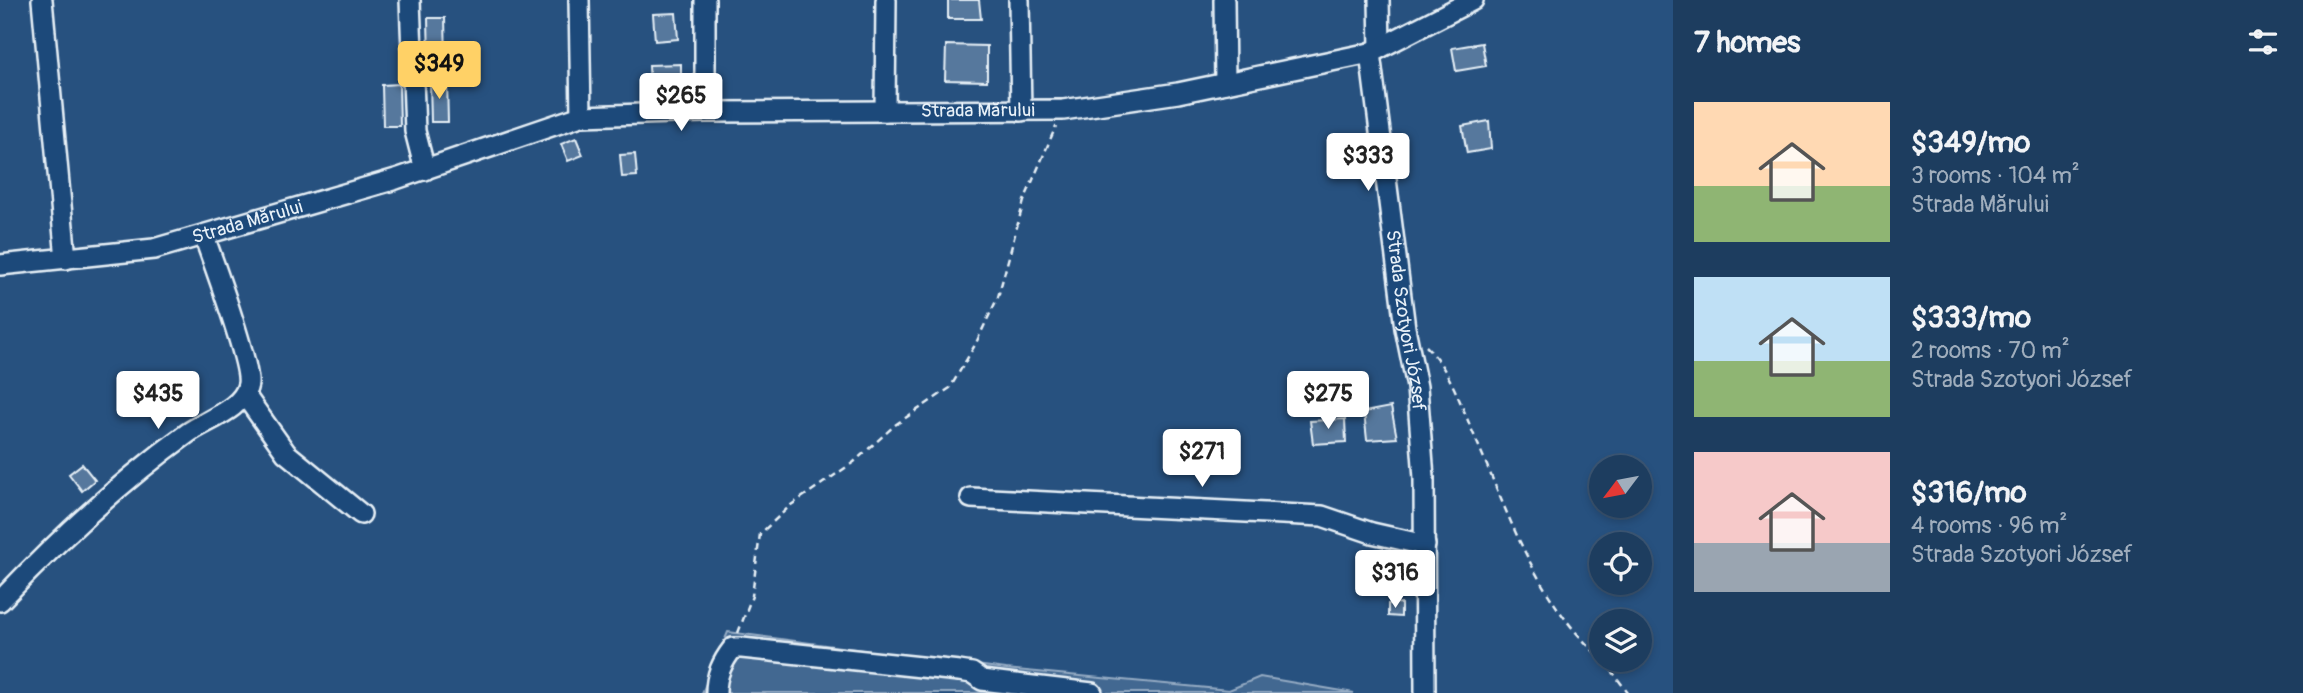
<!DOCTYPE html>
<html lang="en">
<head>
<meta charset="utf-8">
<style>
	body { margin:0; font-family:Pangolin,sans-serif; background:#254465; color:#f1f3f6; height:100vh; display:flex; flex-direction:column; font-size:26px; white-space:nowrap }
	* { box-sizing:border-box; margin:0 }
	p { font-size:23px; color:#a0aebd }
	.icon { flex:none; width:38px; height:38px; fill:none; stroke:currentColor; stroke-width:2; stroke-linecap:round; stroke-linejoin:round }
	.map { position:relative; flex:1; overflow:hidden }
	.details { display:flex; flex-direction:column; background:#1d3d5f; width:630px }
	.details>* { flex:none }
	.needle { width:46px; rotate:238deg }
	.buttons { position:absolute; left:1589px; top:455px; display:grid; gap:14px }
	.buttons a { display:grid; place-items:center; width:63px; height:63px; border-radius:50%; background:#1d3d5f; box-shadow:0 4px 10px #0003,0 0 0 2px #3b5674; font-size:35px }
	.price { position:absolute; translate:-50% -60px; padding:0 16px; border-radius:7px; background:#fff; color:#222; font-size:23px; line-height:46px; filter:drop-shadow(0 2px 4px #0008) }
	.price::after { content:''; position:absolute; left:50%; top:42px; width:21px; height:16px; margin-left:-10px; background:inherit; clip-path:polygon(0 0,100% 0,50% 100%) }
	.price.active { background:#ffd166; color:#111 }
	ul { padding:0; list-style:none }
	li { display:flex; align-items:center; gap:21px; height:175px; padding:0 21px }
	li span { display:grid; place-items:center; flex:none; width:196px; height:140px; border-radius:0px; color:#555 }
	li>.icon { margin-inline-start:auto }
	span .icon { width:84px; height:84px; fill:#fffc; stroke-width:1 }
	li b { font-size:30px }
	h2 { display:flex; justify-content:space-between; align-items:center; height:84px; padding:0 21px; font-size:30px }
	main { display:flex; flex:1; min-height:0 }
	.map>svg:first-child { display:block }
</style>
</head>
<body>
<main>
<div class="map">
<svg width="1673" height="693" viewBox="0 0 1673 693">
	<rect width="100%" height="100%" fill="#27517f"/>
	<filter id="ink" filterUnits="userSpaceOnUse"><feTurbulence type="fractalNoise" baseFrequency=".0143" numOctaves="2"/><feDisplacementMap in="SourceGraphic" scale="14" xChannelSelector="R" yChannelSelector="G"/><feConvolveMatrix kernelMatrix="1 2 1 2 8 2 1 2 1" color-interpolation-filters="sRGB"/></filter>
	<g filter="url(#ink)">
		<!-- green -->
		<path fill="#436891" stroke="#96acc4" stroke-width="2" d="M728 632 1006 669 1229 690 1260 677 1354 693H702Z"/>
		<!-- building -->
		<path fill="#57789d" stroke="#e8f1f8" stroke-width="2" d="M948 0H979L981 19H948Z
			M676 13 678 39 655 41 653 14Z
			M428 18H445L446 59 429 60Z
			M1482 43 1486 66 1456 71 1452 48Z
			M946 45 987 46V81L945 80Z
			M681 64V89L650 90 649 65Z
			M430 80H447L448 122H431Z
			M399 84 400 126H383L382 85Z
			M1489 121 1491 149 1467 153 1462 126Z
			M576 138 583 155 568 161 561 144Z
			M635 154 637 176 622 177 620 155Z
			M1391 407 1397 438 1367 440 1364 412Z
			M1345 419 1346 442 1313 444 1310 421Z
			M82 464 95 480 82 491 69 474Z
			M1401 603V617L1388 616V604Z"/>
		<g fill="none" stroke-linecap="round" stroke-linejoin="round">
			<!-- minor casing -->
			<g stroke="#e8f1f8" stroke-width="24">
				<g id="minor">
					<path d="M42 0 66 259"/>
					<path d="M410 0 415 131 425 170"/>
					<path d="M579 0 581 116"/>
					<path d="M1019 0 1021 111"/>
					<path d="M1224 0 1225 83"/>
					<path d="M1379 0 1380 48"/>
					<path id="s1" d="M1370 53 1405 328 1417 387 1424 478 1425 693"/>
					<path d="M885 111 886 0"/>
					<path d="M705 112V0"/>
					<path id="s2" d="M0 265 154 249 396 179 581 116 705 112 1063 110 1178 93 1370 53 1473 0"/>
					<path d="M245 395 286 453 361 514"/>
					<path d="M971 498 1322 516 1372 533 1425 545"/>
					<path d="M0 601C57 541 120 482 188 433 206 420 244 409 248 384 251 365 213 261 204 236"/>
					<path d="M716 693C716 675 722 662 733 648H742L959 671 972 673 982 680 1092 693"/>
				</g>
			</g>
			<!-- path -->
			<path stroke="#e8f1f8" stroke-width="2.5" stroke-dasharray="7 5" stroke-linecap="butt" d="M1426 346C1450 370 1461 405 1474 435 1508 513 1536 600 1601 658
				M738 633 752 596 760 534 791 505 854 462 895 425 950 388 975 345 998 297 1024 201 1056 126
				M1604 660 1628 693"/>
			<!-- minor -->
			<use href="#minor" stroke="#1f4a7a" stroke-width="19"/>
		</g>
	</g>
	<g text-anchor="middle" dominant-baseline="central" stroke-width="5" stroke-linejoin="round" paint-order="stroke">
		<!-- street labels -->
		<g font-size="19" fill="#e8f1f8" stroke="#1f4a7a">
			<text stroke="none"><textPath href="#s2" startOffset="999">Strada Mărului</textPath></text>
			<text stroke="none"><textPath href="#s2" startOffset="252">Strada Mărului</textPath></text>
			<text stroke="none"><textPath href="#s1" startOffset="270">Strada Szotyori József</textPath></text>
		</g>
	</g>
</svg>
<div class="buttons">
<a><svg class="needle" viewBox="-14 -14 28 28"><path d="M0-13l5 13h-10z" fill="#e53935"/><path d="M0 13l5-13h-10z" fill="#a0aebd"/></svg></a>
<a><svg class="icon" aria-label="locate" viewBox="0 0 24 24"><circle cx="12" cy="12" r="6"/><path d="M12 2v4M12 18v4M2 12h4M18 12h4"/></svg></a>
<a><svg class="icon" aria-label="layers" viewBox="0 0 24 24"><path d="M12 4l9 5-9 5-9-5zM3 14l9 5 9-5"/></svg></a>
</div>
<b class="price active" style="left:439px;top:101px">$349</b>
<b class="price" style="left:681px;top:133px">$265</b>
<b class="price" style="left:1368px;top:193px">$333</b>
<b class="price" style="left:158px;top:431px">$435</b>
<b class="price" style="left:1328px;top:431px">$275</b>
<b class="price" style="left:1202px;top:489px">$271</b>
<b class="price" style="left:1395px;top:610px">$316</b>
</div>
<section class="details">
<h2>7 homes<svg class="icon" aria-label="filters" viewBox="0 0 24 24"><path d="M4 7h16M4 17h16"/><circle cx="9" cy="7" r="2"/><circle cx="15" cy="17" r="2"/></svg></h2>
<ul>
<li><span style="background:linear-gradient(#ffd9b3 60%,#8fb573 0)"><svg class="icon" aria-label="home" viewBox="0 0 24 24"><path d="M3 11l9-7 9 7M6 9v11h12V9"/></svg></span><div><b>$349/mo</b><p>3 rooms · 104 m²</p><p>Strada Mărului</p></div></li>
<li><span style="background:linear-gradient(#bfe0f5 60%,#8fb573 0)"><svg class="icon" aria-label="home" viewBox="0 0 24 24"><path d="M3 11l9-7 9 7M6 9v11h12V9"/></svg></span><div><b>$333/mo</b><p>2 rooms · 70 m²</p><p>Strada Szotyori József</p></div></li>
<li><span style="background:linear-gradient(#f6c9c9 65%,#9aa5b1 0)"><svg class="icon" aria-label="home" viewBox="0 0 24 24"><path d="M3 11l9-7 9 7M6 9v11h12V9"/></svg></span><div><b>$316/mo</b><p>4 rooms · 96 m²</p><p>Strada Szotyori József</p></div></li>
</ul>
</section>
</main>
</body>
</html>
